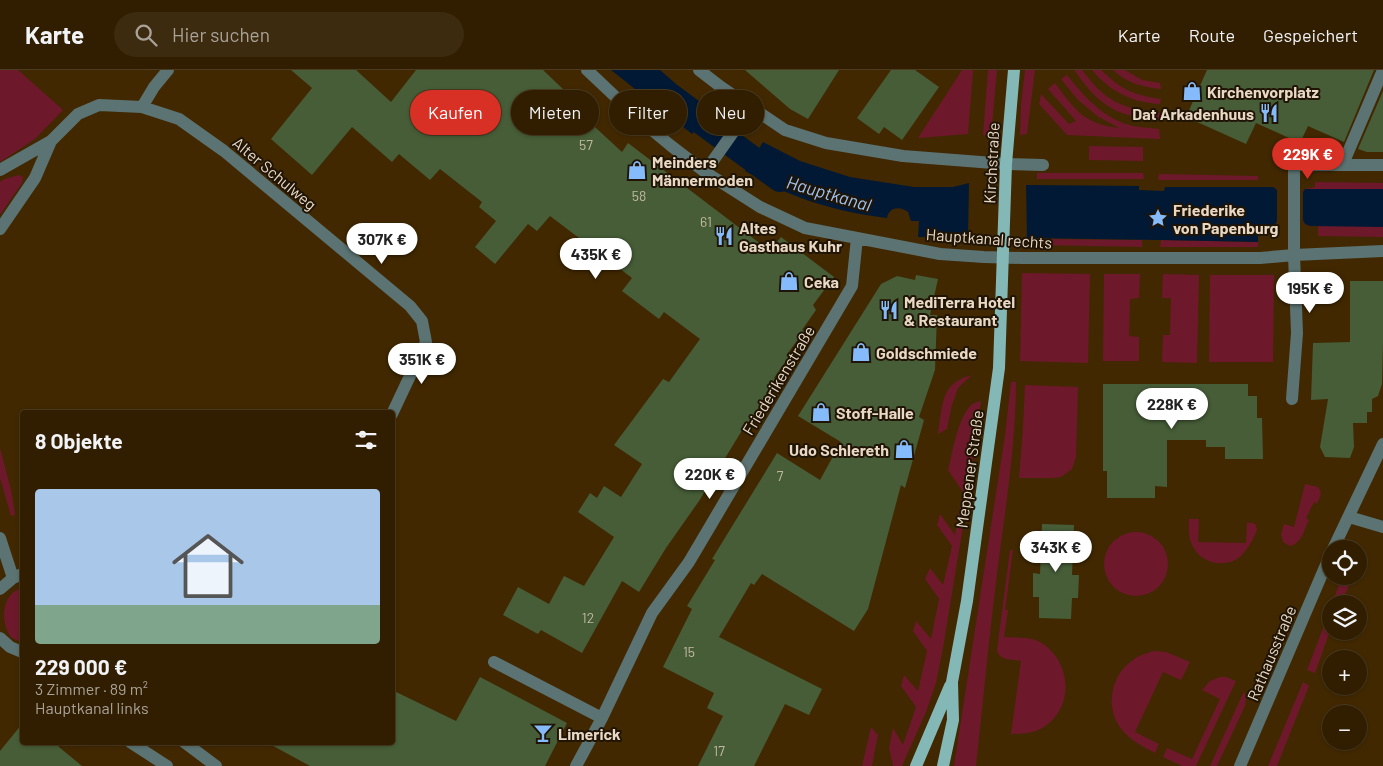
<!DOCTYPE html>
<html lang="de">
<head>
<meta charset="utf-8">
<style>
	body { margin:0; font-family:Barlow,sans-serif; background:#3d2b0f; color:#f1f3f6; height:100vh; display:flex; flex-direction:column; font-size:19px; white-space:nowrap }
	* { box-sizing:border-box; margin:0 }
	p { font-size:16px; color:#a8a299 }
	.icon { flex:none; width:28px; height:28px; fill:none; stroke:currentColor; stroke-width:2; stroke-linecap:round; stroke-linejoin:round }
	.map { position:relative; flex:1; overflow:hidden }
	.side { position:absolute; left:20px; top:340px; width:375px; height:335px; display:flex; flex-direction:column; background:#311e00; border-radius:5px; box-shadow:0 1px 4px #0004,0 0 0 1px #4c3c22 }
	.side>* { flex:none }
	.guide { position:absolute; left:410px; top:20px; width:475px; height:45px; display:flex; gap:10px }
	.tools { position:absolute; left:1322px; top:470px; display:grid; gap:10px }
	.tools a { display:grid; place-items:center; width:45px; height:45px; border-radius:50%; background:#311e00; box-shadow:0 1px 4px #0004,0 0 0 1px #4c3c22; font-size:25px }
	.price { position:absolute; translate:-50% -42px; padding:0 11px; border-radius:18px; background:#fff; color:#222; font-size:16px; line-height:32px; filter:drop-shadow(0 1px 2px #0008) }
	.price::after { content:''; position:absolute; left:50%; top:30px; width:15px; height:11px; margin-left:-8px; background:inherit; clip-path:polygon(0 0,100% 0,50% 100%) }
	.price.active { background:#d93025; color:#fff }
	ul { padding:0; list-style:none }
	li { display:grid; align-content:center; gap:10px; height:265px; padding:0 15px }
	li span { display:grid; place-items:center; height:155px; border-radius:5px; color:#555 }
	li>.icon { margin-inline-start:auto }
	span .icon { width:90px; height:90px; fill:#fffc; stroke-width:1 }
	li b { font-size:21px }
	h2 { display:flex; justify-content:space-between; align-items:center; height:60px; padding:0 15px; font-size:21px }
	.tag { padding:0 18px; border-radius:22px; background:#311e00; box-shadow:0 1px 4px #0004,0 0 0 1px #4c3c22; font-size:18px; line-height:45px }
	.tag.active { background:#d93025; color:#fff }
	header { display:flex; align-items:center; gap:30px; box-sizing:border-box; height:70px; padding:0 25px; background:#311e00; border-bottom:1px solid #4c3c22 }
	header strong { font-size:24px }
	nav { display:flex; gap:28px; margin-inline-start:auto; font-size:18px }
	.search { width:350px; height:45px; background:#3d2b0f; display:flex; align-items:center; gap:12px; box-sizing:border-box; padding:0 18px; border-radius:28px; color:#a8a299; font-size:19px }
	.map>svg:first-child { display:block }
</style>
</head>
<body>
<header>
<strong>Karte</strong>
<div class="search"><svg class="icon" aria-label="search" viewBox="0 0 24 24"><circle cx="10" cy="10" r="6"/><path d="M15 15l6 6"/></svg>Hier suchen</div>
<nav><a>Karte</a><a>Route</a><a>Gespeichert</a></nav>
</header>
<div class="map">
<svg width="1383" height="696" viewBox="0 0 1383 696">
	<rect width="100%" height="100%" fill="#412800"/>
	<!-- green -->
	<path fill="#6d192b" d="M0 0H18L63 40 35 69 0 92Z
		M962 0H973L968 64 918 68Z
		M988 0H997L991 66 983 65Z
		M1025 0H1035L1027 64 1020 65 1021 34Z
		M1076 0H1082C1105 31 1122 39 1160 43V50C1117 47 1099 36 1075 1Z
		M1092 0H1101C1122 20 1133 25 1161 29L1160 34C1133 33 1109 21 1092 0Z
		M1113 0H1125L1142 10 1160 13 1161 19C1142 17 1127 13 1113 0Z
		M1067 5C1086 29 1108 53 1139 57 1146 58 1153 58 1159 59L1160 69 1067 65 1039 34 1041 24 1069 54 1076 51 1048 19 1055 13C1075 40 1084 54 1119 58L1097 46 1077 29 1061 9Z
		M1089 76 1143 77V91L1089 90Z
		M1037 103H1143L1144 109H1037Z
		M1159 104 1258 106V110H1158Z
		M19 105 23 107 22 113 0 145V112L4 109Z
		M1315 112 1383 113V167L1318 166V156H1310L1305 154 1303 150V122L1305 119 1315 117Z
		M1038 169 1142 170V177L1038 175Z
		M1161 170 1258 172V177H1160Z
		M1022 203 1090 204 1088 293 1020 291Z
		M1104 204H1140L1139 228 1130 229 1129 266 1139 267V291H1103Z
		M1163 204 1199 205 1197 293 1162 292 1163 265H1170L1171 228H1162Z
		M1210 205H1274L1273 292H1209Z
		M972 305 958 318 952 335 947 359 938 364C940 352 941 330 948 320 953 312 963 307 972 305Z
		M1011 312H1016C1016 376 1005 440 997 504 989 568 983 632 976 696H954L1005 365Z
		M1025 315 1078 317 1076 387 1072 399 1061 407 1053 408H1019L1023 357Z
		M981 331 968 426 943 578 936 613 926 642 902 696H893L889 678 893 658 903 675 916 637 901 616 904 605 918 621 927 581 913 561 916 551 931 569 939 529 925 509 930 498 943 515 952 476 937 455 940 444 955 465 963 422 948 400C953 381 957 351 970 336 973 333 977 332 981 331Z
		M0 378 11 420 15 445 11 446 0 408Z
		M1305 414 1318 417C1323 423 1320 427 1317 434L1314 432 1306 448 1309 450C1304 460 1302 473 1290 476L1283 472 1281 464 1284 454 1294 457Z
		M1189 449H1199L1198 472 1246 473 1247 453H1253L1256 455 1257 460C1253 470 1246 483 1237 489 1220 499 1197 491 1191 472 1188 465 1189 456 1189 449Z
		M1104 494a32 32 0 1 1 64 0a32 32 0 1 1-64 0Z
		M1010 480H1013L1005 540H1008L1004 567C1015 568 1027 566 1038 571 1071 588 1076 636 1044 657 1034 663 1023 664 1011 664L1021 591C1012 589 999 591 997 580Z
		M1342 506H1353L1341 534H1332Z
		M22 518V573C19 571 14 569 11 567 0 553 1 523 22 518Z
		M1331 537V558L1315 603 1307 600Z
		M1154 581 1166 582 1190 592 1181 610 1163 602 1135 662 1159 674 1155 683C1144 677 1131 671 1123 661 1104 640 1110 605 1133 590 1139 585 1147 583 1154 581Z
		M1220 607H1226L1236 611 1196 696H1182L1163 687 1167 678 1192 689 1220 629 1202 620 1210 611Z
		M1303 612 1309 616 1277 696H1268Z
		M1244 621 1246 628 1245 636 1217 696H1210Z
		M871 657 878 665 872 696H862Z"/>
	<!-- water -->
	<path fill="#021935" d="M611 0H660L676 14 711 40 692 64Z
		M763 72 800 91 850 107 914 117H953L969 113 968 168 918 167 919 151H911L908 142C900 136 889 137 887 148 853 144 819 136 786 122 772 117 759 108 745 101Z
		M1026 115 1139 116V120L1164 121 1165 117H1273L1277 120V151L1275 155 1258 156V172L1161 170 1027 168Z
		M1305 119H1383V157L1310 156 1305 154 1303 150V122Z"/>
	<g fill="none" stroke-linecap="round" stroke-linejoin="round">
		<!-- canal -->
		<path stroke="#021935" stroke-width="26" d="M637 0 691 44 780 109"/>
	</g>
	<!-- building -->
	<path fill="#465d37" d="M291 0H356L391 32 416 0H543L587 42 583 46 622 82 628 73 770 181 781 167 834 207 813 235 816 240 802 260 804 261 788 283 790 285 774 308 777 309 761 332 762 333 741 362 699 431 666 478 639 522 622 511 582 583 541 560 538 564 503 545 518 517 549 534 564 506 584 516 614 467 578 442 590 423 597 428 604 416 621 427 642 394 614 375 663 309 669 312 700 269 664 242 659 249 622 221 632 208 550 146 537 161 528 154 495 194 475 177 496 151 479 137 482 132 440 99 430 110 399 84 392 92 352 57 312 105 271 69 312 18Z
		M745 0H839L808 49 790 39Z
		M891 0H915L939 17 902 70 884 57 879 64 857 48Z
		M1207 0H1374L1344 72 1308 56 1300 73 1256 53 1246 74 1186 47Z
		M1383 21V82H1367L1358 79Z
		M916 205 938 209 930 245H937L935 300 919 347 924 350 905 418 901 415 868 539 854 561 762 504 754 515 751 513 719 567 822 619 809 645 785 634 754 696H698L723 646 707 638 714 623 663 597 692 539 687 536 715 490 712 489 777 383 820 410 841 372 798 346 881 214 897 206 915 210Z
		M1350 211H1383V272L1382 314 1378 326 1372 329V342H1367V353H1353L1354 377 1350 388 1325 387 1320 377 1328 329 1311 330 1313 273 1350 272Z
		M1103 314H1248V326H1257V348H1262L1263 389H1225V377H1206V370H1167V417L1155 416V428H1107V401H1103Z
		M1042 454 1074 455 1072 505H1079L1078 528H1072L1071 549 1039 548V527H1033V503L1040 504Z
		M480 607 567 653 545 696H310L266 672H392V620L456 651Z
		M22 654V672H53L82 696H0V681Z"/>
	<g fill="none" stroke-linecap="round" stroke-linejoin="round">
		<!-- minor -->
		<path stroke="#5b7372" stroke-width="12" d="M587 0 641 51 670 75 705 102 760 137 805 158 940 184 984 187 1022 188H1260L1294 185 1383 181
			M699 0 721 17 785 60 826 73 903 86 1006 94 1043 95
			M142 37 154 17 168 0
			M1343 94 1383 0
			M0 100 51 71 78 44 99 35 142 37 179 49 224 81 410 236 422 251 426 272 392 344
			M705 102 751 37
			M0 159 35 108 51 71
			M1292 329 1297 263 1294 185V95H1383
			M1349 447 1383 457
			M0 468 13 508
			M1333 479 1383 374
			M0 519 13 508 22 504
			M0 568 10 577 22 582
			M494 592 602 648
			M130 672 167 696
			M184 672 216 696
			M576 696 602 648 652 543 689 492 852 216 857 168
			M1240 696 1331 483"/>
		<!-- major -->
		<path stroke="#84b8b6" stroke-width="12" d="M916 696 950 616
			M943 696 953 650 952 612 967 531 999 298 1006 94 1014 0"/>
	</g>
	<!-- icons -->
	<defs>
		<g id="shop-bare" transform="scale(1.5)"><path d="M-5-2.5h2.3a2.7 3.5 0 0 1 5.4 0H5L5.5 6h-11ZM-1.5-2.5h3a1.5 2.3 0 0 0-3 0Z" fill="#86bbfb" stroke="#1f1405" stroke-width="2.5" paint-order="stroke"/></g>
		<g id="restaurant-bare" transform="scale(1.5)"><path d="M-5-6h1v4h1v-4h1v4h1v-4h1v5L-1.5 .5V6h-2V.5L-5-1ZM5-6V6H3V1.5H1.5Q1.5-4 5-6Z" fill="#86bbfb" stroke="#1f1405" stroke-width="2.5" paint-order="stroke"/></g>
		<g id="sight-bare" transform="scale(1.5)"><path d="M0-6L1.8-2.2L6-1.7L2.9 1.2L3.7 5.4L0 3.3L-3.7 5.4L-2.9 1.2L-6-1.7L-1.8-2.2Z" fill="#86bbfb" stroke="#1f1405" stroke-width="2.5" paint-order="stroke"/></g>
		<g id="bar-bare" transform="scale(1.5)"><path d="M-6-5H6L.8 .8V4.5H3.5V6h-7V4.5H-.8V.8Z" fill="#86bbfb" stroke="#1f1405" stroke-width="2.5" paint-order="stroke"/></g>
	</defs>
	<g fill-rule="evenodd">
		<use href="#shop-bare" x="1192" y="21"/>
		<use href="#restaurant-bare" x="1269" y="43"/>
		<use href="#shop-bare" x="637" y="100"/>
		<use href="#sight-bare" x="1158" y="148"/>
		<use href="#restaurant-bare" x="724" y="166"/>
		<use href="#shop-bare" x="789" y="211"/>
		<use href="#restaurant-bare" x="889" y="240"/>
		<use href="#shop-bare" x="861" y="282"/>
		<use href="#shop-bare" x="821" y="342"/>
		<use href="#shop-bare" x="904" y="379"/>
		<use href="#bar-bare" x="543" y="663"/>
	</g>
	<g text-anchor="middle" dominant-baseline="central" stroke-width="4" stroke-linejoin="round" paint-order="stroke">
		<!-- number labels -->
		<g font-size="14" fill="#c0b9a1">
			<text x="586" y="74">57</text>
			<text x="639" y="125">58</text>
			<text x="706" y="151">61</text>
			<text x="780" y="405">7</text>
			<text x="588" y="547">12</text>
			<text x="689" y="581">15</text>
			<text x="719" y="680">17</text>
		</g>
		<!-- poi labels -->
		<g font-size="16" font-weight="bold" fill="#e8d8c4" stroke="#1f1405" text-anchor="start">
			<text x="1207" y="21">Kirchenvorplatz</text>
			<text x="1254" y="43" text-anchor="end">Dat Arkadenhuus</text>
			<text x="652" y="91">Meinders<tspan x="652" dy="18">Männermoden</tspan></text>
			<text x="1173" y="139">Friederike<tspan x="1173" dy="18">von Papenburg</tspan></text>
			<text x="739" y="157">Altes<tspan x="739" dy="18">Gasthaus Kuhr</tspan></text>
			<text x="804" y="211">Ceka</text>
			<text x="904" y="231">MediTerra Hotel<tspan x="904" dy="18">&amp; Restaurant</tspan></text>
			<text x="876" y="282">Goldschmiede</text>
			<text x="836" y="342">Stoff-Halle</text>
			<text x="889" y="379" text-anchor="end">Udo Schlereth</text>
			<text x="558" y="663">Limerick</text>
		</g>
		<!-- street labels -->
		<g font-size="16" fill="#e8d8c4" stroke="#1f1405">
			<text transform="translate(991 93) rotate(-87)">Kirchstraße</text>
			<text transform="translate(275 103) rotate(40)">Alter Schulweg</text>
			<text transform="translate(989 168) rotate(4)">Hauptkanal rechts</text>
			<text transform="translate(778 310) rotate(-59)">Friederikenstraße</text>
			<text transform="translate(969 399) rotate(-82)">Meppener Straße</text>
			<text transform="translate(1271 583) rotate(-67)">Rathausstraße</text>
		</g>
		<!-- water labels -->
		<g font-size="18" font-style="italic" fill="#9fc3ef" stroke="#1f1405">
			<text transform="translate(829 123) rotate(16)">Hauptkanal</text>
		</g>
	</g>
</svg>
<div class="tools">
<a><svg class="icon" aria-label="locate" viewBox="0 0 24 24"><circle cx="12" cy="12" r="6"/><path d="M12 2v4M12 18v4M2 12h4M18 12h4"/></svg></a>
<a><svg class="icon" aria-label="layers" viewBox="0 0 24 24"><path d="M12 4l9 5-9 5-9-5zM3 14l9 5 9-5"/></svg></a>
<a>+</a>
<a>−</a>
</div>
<b class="price active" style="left:1308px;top:110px">229K €</b>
<b class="price" style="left:382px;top:195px">307K €</b>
<b class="price" style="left:596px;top:210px">435K €</b>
<b class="price" style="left:1310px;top:244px">195K €</b>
<b class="price" style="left:422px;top:315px">351K €</b>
<b class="price" style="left:1172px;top:360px">228K €</b>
<b class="price" style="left:710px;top:430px">220K €</b>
<b class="price" style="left:1056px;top:503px">343K €</b>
<div class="guide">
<a class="tag active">Kaufen</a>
<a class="tag">Mieten</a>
<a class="tag">Filter</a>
<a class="tag">Neu</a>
</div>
<section class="side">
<h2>8 Objekte<svg class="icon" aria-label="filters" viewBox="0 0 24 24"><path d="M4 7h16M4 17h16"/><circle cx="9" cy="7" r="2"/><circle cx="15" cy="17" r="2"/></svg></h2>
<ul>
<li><span style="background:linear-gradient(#a9c7e8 75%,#7fa58c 0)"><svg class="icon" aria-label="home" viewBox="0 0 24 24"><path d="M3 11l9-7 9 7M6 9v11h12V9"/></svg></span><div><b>229 000 €</b><p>3 Zimmer · 89 m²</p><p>Hauptkanal links</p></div></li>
</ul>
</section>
</div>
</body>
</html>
